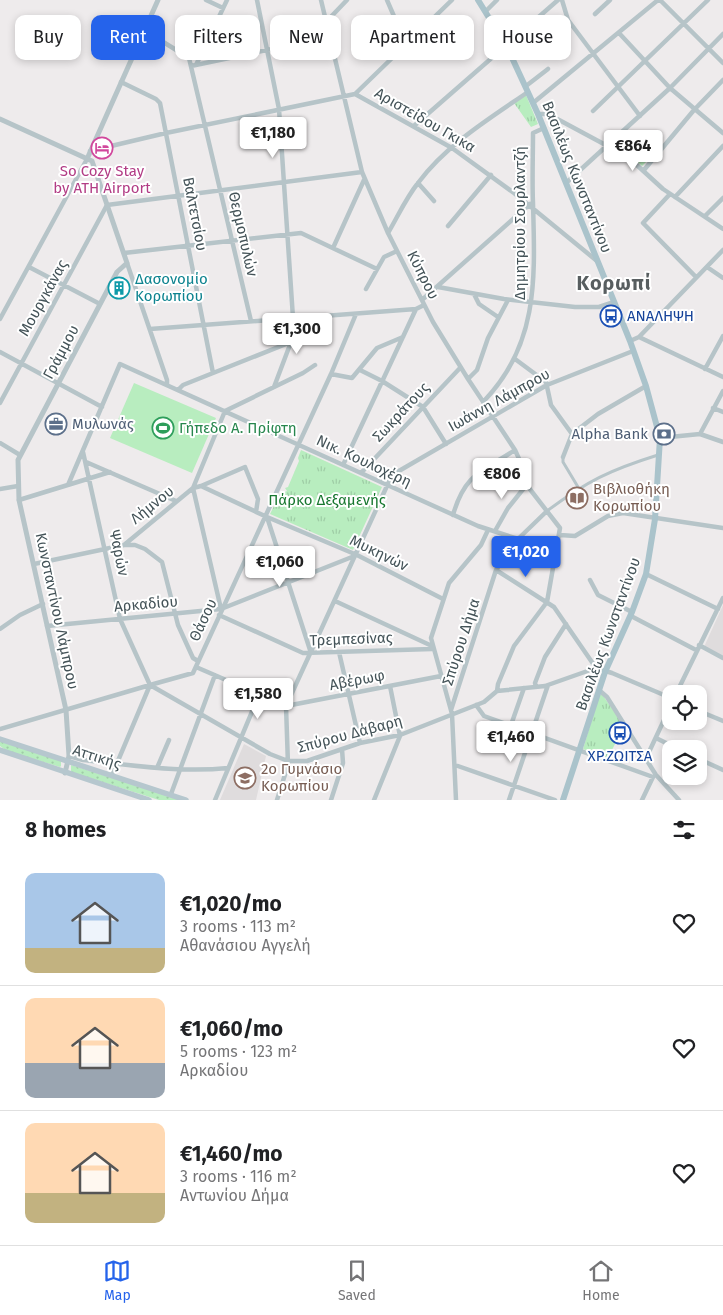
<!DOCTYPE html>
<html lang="en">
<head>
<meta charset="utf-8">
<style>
	body { margin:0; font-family:"Fira Sans",sans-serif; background:#f6f6f6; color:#202124; height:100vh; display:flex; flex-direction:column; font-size:19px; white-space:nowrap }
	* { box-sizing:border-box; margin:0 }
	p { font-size:16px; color:#757577 }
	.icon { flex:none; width:28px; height:28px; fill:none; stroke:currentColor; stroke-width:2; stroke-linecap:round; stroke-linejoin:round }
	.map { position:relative; height:800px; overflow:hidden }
	.side { display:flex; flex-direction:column; background:#fff; flex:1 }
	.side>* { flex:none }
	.guide { position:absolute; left:15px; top:15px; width:694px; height:45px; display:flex; gap:10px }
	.controls { position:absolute; left:662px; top:685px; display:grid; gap:10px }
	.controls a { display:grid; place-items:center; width:45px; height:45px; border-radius:10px; background:#fff; box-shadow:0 2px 8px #0003; font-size:25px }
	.price { position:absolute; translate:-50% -42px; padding:0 11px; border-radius:5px; background:#fff; color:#222; font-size:16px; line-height:32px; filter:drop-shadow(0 1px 2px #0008) }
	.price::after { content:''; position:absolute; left:50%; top:30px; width:15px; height:11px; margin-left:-8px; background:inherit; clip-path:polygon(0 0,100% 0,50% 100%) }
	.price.selected { background:#2563eb; color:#fff }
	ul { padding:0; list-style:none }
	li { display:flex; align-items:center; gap:15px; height:125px; padding:0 25px }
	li+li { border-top:1px solid #e0e0e0 }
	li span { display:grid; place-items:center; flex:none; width:140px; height:100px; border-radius:10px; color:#555 }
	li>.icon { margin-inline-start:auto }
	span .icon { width:60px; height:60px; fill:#fffc; stroke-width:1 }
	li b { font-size:21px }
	h2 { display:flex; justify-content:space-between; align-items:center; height:60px; padding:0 25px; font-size:21px }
	.pill { padding:0 18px; border-radius:10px; background:#fff; box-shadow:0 2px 8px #0003; font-size:18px; line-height:45px }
	.pill.selected { background:#2563eb; color:#fff }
	.tabs { display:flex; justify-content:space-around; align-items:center; height:70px; border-top:1px solid #e0e0e0; background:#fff; font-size:14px; color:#757577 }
	.tabs a { display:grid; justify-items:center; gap:2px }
	.tabs .selected { color:#2563eb }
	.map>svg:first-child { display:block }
</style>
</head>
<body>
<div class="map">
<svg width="723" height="800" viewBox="0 0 723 800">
	<defs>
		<pattern id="grass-dots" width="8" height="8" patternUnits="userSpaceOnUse" patternTransform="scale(1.25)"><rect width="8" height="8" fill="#b8edbf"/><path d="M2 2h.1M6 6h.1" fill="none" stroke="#9fcda6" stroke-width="1.8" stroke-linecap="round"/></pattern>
		<pattern id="park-tufts" width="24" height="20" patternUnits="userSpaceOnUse" patternTransform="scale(1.25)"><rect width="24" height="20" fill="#b8edbf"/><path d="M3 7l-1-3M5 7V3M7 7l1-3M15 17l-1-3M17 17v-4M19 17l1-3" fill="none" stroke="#9fcda6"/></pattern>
	</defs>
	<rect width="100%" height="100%" fill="#eeebec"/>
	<!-- education -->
	<path fill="#dfdcdd" d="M723 605V657L704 647Z
		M244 744 266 756 256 800H220Z"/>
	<!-- grass -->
	<path fill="url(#grass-dots)" d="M0 741 61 760V766L60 767 7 751 0 746Z
		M71 765 182 800H159L71 772Z"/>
	<!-- park -->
	<path fill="url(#park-tufts)" d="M526 95 538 124 531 127 514 103Z
		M623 132 649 159 642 166 629 154 611 143Z
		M301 450 382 487 353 550 270 514 280 494 287 491 285 488 288 487 299 461 298 458Z
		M602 694 624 726 608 758 583 749 599 696Z"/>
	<!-- pitch -->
	<path fill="#b8edbf" d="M134 383 216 418 192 473 110 438Z"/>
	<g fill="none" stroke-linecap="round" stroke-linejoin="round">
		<!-- pedestrian -->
		<path stroke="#b6c4c8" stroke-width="3" d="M563 457V462L578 487
			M547 511C587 481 610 470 658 455"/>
		<!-- minor -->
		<path stroke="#b6c4c8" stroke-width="4.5" d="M206 0 223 8
			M257 0 279 109 293 318 291 342 274 387
			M321 0 362 172 388 233 433 322 468 379 515 450 525 472 529 488 560 528 547 602 514 646 498 684 497 691
			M387 0 406 44
			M562 0 568 20 640 116
			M660 0 723 63
			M486 11 497 0
			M595 14 610 0
			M326 22 347 0
			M144 30 189 58 251 321
			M619 33 670 88 723 133
			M196 65 227 0
			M191 66 329 37
			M121 82 156 99 160 103 213 373
			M526 86 548 69
			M355 94 452 0
			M533 103 658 0
			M593 111 708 0
			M538 114H548L628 157 663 189 723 229
			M415 125 558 0
			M623 132 651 161
			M90 151 166 133 355 94 452 148 514 193 597 261
			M644 170 694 110 723 80
			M418 183 434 201
			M566 183 670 88 723 34
			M670 194 643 223 696 277
			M675 197 723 146
			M705 216 723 198
			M448 226 491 175
			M388 233C398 216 406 198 418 183 446 145 490 118 528 92
			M333 248 364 180
			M124 253 301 233 377 269
			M127 263 167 380V385
			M29 267 100 304
			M707 267 723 278
			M438 287 504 299 575 307H599L614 302
			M366 289 384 257 397 251
			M474 294 479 304 498 317
			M423 299 530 204
			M0 319 87 159
			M150 329 416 309
			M639 337 723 250
			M630 341 639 337 723 377
			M0 352 102 407
			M515 359 546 382 551 405 572 434
			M705 369 723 336
			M360 370 382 381 423 407 446 444
			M331 374 356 314
			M468 379 477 370 488 338 508 300
			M178 390 183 385 291 342
			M484 401C539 344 535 277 533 203 532 180 533 156 533 133L544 128
			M0 403 107 205 362 172
			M713 408 723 412
			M700 434 723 391
			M660 438 700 434 723 442
			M0 443 20 455
			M83 452 120 619 150 685
			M563 457 572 434 598 414 646 386
			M86 462 176 501
			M343 465 416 309 424 305
			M361 473 460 368
			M68 485 120 364 478 526 518 539
			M201 486 245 467 258 499 256 512
			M193 488 225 411 303 373 315 365
			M193 488 221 609
			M0 489 18 486
			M19 500 110 472
			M453 515C465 473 482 472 515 450
			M267 517 311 653
			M495 531 508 508 528 483
			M560 535 575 536 608 516 623 513 723 528
			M124 545 193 488 201 486 267 517 357 555 443 599
			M34 564 124 545H135L145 549 162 562 178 625 193 658 198 661
			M496 570 554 607 596 668 612 673 671 698
			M646 574 718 609
			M590 580 598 595 632 612
			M335 601 432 646
			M219 615 303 653 432 649
			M631 616 696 650
			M47 626 221 609 357 555
			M0 629 20 615 43 604
			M699 645 723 658
			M339 652 360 743
			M196 667 286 706 441 676
			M536 687 535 683 545 657 566 624
			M599 690 607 697 656 775 679 800
			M676 694 723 598
			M476 705 484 716 653 777
			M451 710 496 570 518 539 547 511
			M699 711 723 721
			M511 725 524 688
			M0 729 150 685 270 754 288 761H307L360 743 400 735 484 702 497 691 545 686 596 668
			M656 738 678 749
			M645 755 649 752 671 705
			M69 756 83 760C131 765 180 773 228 768
			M699 759 723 770
			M455 765 555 800
			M157 768 169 740
			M112 775 150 685 193 673 331 374 352 378 377 348 403 337
			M171 794 215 675
			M215 800 259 695
			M277 800 288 765 286 706 392 475 547 385 633 351
			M331 800 343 763 342 749
			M374 800 400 736 390 686
			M456 800 452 714 431 638 449 583 481 545 488 530
			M509 800 548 685
			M642 800 653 777"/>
		<!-- tertiary -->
		<path stroke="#b6c4c8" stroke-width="5" d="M0 119 92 161 127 263 117 272 18 460 19 500 66 710 69 756 65 773
			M87 159 158 0"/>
		<!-- secondary -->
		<path stroke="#b6c7ce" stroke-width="5.5" d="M0 739 186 800
			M0 750 149 800"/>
		<!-- primary -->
		<path stroke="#aac3cb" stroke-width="6" d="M478 0 507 47 538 114 630 341 646 386 660 438 655 519 646 574 632 612 605 672 563 800"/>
	</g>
	<!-- icons -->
	<defs>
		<g id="hotel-ring" transform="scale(1.125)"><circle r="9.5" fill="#fff" stroke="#d1479c" stroke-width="1.5"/><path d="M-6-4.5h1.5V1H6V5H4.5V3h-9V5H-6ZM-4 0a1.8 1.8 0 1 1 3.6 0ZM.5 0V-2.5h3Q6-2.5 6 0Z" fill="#d1479c"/></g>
		<g id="building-ring" transform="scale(1.125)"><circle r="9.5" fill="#fff" stroke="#0f9aa8" stroke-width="1.5"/><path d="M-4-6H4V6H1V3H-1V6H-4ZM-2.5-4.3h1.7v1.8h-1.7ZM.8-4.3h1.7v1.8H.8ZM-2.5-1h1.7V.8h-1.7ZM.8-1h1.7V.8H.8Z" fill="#0f9aa8"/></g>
		<g id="bus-ring" transform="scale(1.125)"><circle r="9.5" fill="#fff" stroke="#1a4fb4" stroke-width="1.5"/><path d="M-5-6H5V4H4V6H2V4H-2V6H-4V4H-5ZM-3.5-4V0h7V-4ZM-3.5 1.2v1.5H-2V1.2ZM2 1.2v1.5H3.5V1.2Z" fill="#1a4fb4"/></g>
		<g id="office-ring" transform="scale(1.125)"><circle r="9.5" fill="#fff" stroke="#5c6f8a" stroke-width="1.5"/><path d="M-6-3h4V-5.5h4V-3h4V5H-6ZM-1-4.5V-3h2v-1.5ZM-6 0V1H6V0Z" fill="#5c6f8a"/></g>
		<g id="stadium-ring" transform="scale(1.125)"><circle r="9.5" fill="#fff" stroke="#2e9e5b" stroke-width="1.5"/><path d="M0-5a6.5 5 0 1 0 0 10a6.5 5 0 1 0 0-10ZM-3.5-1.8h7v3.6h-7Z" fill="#2e9e5b"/></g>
		<g id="bank-ring" transform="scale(1.125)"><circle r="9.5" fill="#fff" stroke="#5c6f8a" stroke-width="1.5"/><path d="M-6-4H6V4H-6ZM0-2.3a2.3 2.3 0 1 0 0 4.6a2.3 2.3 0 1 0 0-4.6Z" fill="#5c6f8a"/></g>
		<g id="library-ring" transform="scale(1.125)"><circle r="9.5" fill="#fff" stroke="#8d6e63" stroke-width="1.5"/><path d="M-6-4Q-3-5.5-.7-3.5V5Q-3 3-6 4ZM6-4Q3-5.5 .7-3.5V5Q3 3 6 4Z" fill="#8d6e63"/></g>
		<g id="school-ring" transform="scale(1.125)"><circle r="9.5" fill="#fff" stroke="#8d6e63" stroke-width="1.5"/><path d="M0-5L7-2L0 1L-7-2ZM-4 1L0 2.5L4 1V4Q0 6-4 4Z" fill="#8d6e63"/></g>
	</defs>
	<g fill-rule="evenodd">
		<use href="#hotel-ring" x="102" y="148"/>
		<use href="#building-ring" x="119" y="288"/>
		<use href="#bus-ring" x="611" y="316"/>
		<use href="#office-ring" x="56" y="424"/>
		<use href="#stadium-ring" x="163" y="428"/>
		<use href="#bank-ring" x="664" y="434"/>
		<use href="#library-ring" x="577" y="498"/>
		<use href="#bus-ring" x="620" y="733"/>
		<use href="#school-ring" x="245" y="778"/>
	</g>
	<g text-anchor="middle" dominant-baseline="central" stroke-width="4" stroke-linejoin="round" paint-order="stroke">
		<!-- street labels -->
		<g font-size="15" fill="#445358" stroke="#fff">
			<text transform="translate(425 120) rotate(30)">Αριστείδου Γκικα</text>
			<text transform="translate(577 177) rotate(68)">Βασιλέως Κωνσταντίνου</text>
			<text transform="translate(195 214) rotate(79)">Βαλτετσίου</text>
			<text transform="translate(520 223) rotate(-90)">Δημητρίου Σουρλαντζή</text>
			<text transform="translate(243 234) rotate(77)">Θερμοπυλών</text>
			<text transform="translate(423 275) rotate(63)">Κύπρου</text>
			<text transform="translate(43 298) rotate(-61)">Μουργκάνας</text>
			<text transform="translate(61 352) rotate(-62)">Γράμμου</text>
			<text transform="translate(499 400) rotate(-29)">Ιωάννη Λάμπρου</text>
			<text transform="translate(401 412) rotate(-47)">Σωκράτους</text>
			<text transform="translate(364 461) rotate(25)">Νικ. Κουλοχέρη</text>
			<text transform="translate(152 505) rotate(-39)">Λήμνου</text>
			<text transform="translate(119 553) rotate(78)">Ψαρών</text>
			<text transform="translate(379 553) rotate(26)">Μυκηνών</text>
			<text transform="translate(146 604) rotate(-5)">Αρκαδίου</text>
			<text transform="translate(57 611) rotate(78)">Κωνσταντίνου Λάμπρου</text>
			<text transform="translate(203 620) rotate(-65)">Θάσου</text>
			<text transform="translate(608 634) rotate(-70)">Βασιλέως Κωνσταντίνου</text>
			<text transform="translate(351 639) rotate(-2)">Τρεμπεσίνας</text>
			<text transform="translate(461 642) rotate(-72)">Σπύρου Δήμα</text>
			<text transform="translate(357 680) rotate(-11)">Αβέρωφ</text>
			<text transform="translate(350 734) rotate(-15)">Σπύρου Δάβαρη</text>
			<text transform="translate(97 757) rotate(18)">Αττικής</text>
		</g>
		<!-- hotel labels -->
		<g font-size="15" fill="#b23c85" stroke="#fff">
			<text x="102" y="171">So Cozy Stay<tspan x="102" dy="17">by ATH Airport</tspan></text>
		</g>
		<!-- culture labels -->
		<g font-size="15" fill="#0d838f" stroke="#fff" text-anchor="start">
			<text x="135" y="279">Δασονομίο<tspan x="135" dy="17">Κορωπίου</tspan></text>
		</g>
		<!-- transit labels -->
		<g font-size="15" fill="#164399" stroke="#fff" text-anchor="start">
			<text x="627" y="316">ΑΝΑΛΗΨΗ</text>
			<text x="620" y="756" text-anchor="middle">ΧΡ.ΖΩΙΤΣΑ</text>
		</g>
		<!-- service labels -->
		<g font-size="15" fill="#4e5e75" stroke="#fff" text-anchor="start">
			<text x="72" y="424">Μυλωνάς</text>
			<text x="648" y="434" text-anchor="end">Alpha Bank</text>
		</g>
		<!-- leisure labels -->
		<g font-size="15" fill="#27864d" stroke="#fff" text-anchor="start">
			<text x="179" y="428">Γήπεδο Α. Πρίφτη</text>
		</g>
		<!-- education labels -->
		<g font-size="15" fill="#785e54" stroke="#fff" text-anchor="start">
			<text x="593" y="489">Βιβλιοθήκη<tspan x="593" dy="17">Κορωπίου</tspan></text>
			<text x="261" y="769">2ο Γυμνάσιο<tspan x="261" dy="17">Κορωπίου</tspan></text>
		</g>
		<!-- park labels -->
		<g font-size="15" fill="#17772f" stroke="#fff">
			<text x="327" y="500">Πάρκο Δεξαμενής</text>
		</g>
		<!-- district labels -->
		<g font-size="20" font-weight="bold" letter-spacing="1" fill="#585e60" stroke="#fff">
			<text x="614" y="283">Κορωπί</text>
		</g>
	</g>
</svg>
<div class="controls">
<a><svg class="icon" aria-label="locate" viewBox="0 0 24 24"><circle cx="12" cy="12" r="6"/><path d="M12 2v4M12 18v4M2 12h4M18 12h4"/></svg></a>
<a><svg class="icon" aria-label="layers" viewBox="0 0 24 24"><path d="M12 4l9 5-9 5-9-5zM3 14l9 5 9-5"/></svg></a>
</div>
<b class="price" style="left:273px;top:159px">€1,180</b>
<b class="price" style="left:633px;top:172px">€864</b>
<b class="price" style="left:297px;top:355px">€1,300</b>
<b class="price" style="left:502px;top:500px">€806</b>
<b class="price selected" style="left:526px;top:578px">€1,020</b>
<b class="price" style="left:280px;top:588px">€1,060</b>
<b class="price" style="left:258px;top:720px">€1,580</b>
<b class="price" style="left:511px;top:763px">€1,460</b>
<div class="guide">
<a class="pill">Buy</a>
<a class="pill selected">Rent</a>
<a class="pill">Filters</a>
<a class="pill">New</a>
<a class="pill">Apartment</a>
<a class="pill">House</a>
</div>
</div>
<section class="side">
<h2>8 homes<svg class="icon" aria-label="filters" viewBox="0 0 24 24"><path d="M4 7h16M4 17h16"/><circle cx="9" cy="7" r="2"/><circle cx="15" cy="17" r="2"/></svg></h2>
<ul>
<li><span style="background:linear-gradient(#a9c7e8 75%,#c2b280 0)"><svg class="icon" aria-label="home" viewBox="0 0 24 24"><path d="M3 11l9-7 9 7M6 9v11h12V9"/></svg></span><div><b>€1,020/mo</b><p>3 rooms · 113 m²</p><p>Αθανάσιου Αγγελή</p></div><svg class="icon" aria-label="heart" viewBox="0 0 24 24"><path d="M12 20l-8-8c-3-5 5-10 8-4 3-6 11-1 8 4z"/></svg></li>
<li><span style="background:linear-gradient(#ffd9b3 65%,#9aa5b1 0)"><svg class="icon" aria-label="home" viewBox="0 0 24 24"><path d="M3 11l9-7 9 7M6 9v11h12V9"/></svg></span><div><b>€1,060/mo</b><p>5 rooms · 123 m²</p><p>Αρκαδίου</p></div><svg class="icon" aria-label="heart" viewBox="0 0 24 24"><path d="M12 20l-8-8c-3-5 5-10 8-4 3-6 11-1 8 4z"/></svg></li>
<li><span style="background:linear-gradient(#ffd9b3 70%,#c2b280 0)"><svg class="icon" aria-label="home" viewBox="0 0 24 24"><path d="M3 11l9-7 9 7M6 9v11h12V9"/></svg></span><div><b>€1,460/mo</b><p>3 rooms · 116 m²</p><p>Αντωνίου Δήμα</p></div><svg class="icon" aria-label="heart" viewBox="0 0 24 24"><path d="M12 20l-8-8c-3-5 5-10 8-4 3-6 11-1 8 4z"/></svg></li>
</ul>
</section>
<nav class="tabs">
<a class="selected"><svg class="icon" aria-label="map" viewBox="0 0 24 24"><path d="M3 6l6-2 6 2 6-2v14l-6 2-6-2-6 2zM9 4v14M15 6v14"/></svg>Map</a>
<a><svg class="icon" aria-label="saved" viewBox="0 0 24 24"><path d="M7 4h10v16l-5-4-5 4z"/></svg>Saved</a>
<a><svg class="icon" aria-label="home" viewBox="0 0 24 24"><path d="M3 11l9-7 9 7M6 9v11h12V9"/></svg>Home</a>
</nav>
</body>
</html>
